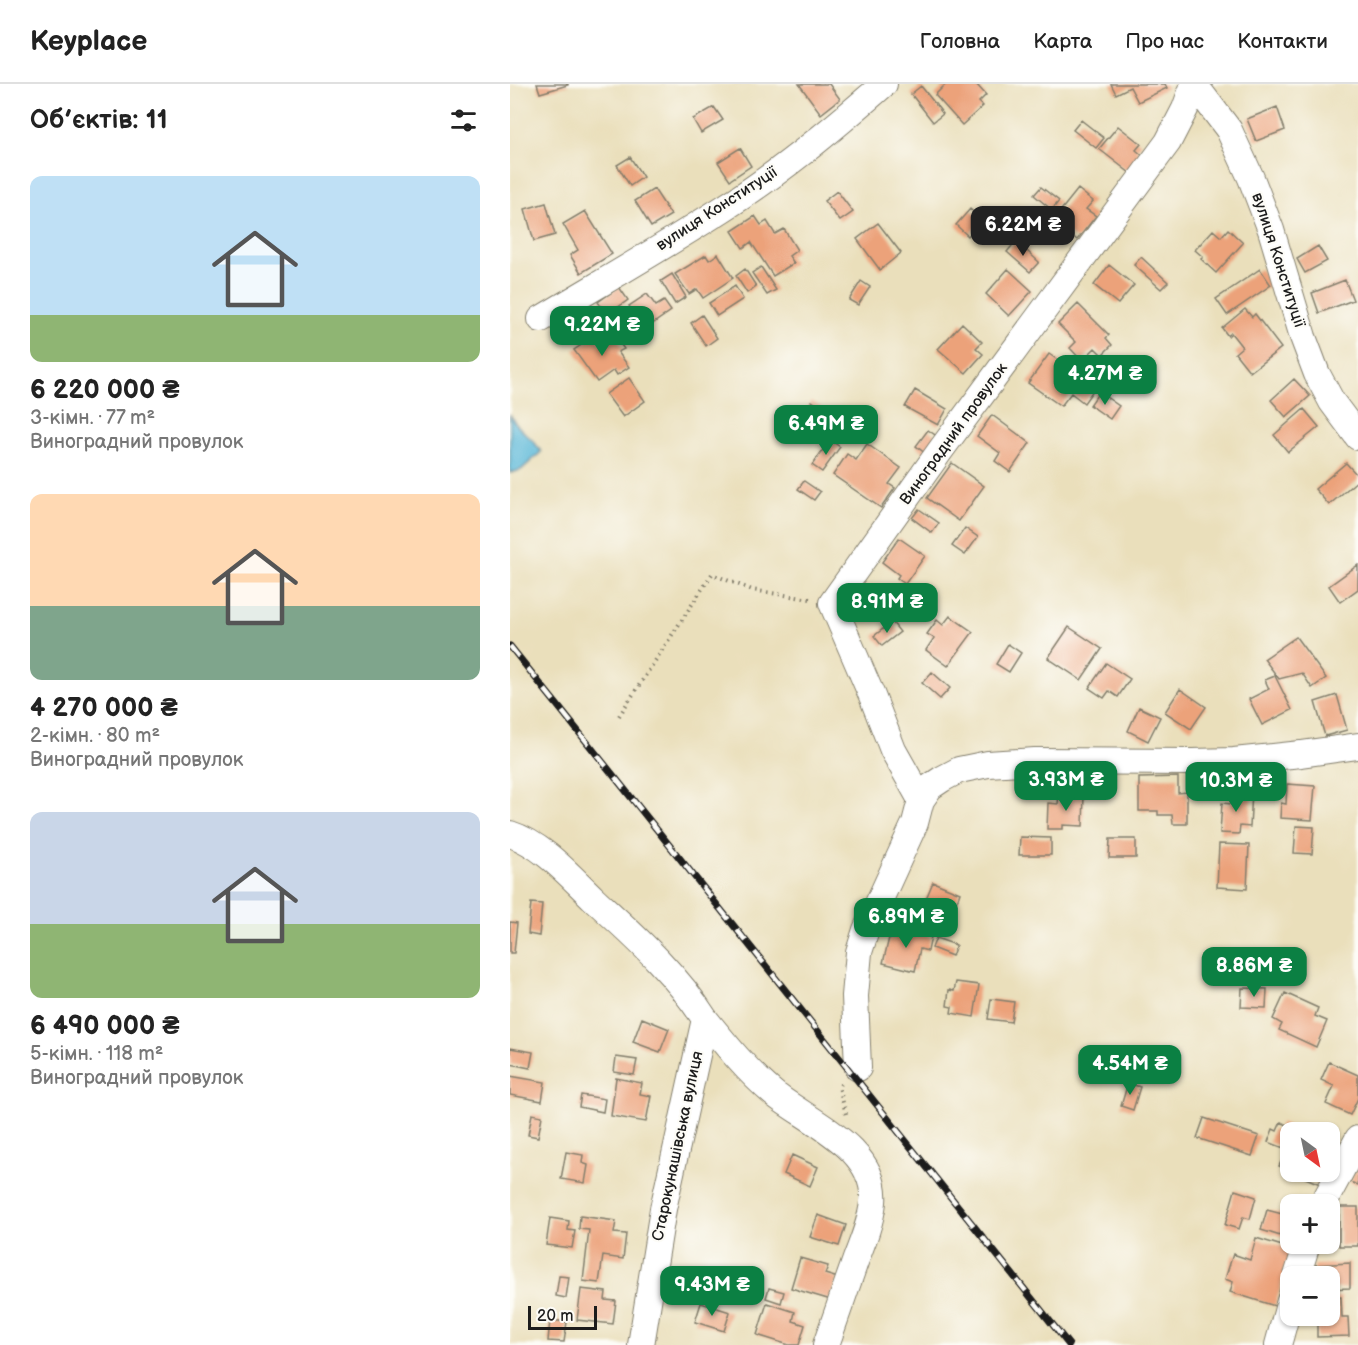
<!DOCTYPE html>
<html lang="uk">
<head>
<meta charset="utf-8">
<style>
	body { margin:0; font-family:"Balsamiq Sans",sans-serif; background:#f2f2f2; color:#222; height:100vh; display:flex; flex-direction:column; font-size:22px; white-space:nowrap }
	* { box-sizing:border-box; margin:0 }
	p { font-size:20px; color:#767676 }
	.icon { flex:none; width:33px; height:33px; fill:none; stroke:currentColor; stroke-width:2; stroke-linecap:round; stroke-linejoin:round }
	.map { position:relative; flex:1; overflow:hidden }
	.details { display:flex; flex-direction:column; background:#fff; width:510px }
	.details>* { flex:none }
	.needle { width:39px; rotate:147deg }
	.controls { position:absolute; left:770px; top:1038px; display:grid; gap:12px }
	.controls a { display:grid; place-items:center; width:60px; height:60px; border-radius:12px; background:#fff; box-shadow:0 2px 4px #0004; font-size:30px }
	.scale { position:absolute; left:18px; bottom:15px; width:69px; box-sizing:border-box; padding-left:6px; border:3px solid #1c1c1c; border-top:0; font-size:16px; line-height:21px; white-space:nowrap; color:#1c1c1c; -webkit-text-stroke:4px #fdfcf7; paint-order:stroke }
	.price { position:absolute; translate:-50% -51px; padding:0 14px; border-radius:12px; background:#0b8043; color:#fff; font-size:20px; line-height:39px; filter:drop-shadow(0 2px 3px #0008) }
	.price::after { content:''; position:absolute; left:50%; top:36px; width:18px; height:14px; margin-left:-9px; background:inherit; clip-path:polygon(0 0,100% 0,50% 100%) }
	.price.active { background:#222; color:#fff }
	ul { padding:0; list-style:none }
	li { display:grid; align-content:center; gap:12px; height:318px; padding:0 30px }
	li span { display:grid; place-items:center; height:186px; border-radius:12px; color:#555 }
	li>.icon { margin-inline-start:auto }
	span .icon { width:108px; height:108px; fill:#fffc; stroke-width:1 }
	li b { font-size:26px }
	h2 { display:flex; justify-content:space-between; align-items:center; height:72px; padding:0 30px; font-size:26px }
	header { display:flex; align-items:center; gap:36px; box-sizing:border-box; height:84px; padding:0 30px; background:#fff; border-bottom:2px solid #e0e0e0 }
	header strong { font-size:28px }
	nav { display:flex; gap:33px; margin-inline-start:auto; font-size:21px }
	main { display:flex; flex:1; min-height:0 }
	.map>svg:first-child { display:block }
</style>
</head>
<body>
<header>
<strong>Keyplace</strong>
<nav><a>Головна</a><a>Карта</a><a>Про нас</a><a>Контакти</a></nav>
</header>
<main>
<section class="details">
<h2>Об’єктів: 11<svg class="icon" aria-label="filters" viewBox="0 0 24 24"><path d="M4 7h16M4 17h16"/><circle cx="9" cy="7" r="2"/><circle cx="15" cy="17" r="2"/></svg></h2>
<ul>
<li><span style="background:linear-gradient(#bfe0f5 75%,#8fb573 0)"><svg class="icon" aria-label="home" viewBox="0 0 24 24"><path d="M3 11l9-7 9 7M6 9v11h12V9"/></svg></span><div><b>6 220 000 ₴</b><p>3-кімн. · 77 m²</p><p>Виноградний провулок</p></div></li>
<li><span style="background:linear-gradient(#ffd9b3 60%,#7fa58c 0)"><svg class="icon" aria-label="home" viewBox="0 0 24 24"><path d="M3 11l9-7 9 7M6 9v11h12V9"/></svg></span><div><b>4 270 000 ₴</b><p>2-кімн. · 80 m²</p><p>Виноградний провулок</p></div></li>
<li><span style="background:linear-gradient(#c9d6e8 60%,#8fb573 0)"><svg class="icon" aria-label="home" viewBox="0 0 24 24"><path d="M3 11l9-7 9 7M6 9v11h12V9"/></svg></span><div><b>6 490 000 ₴</b><p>5-кімн. · 118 m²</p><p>Виноградний провулок</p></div></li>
</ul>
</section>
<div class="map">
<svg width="848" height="1261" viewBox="0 0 848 1261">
	<rect width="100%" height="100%" fill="#fdfcf7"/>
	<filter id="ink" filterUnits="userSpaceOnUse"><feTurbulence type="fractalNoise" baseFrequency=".0167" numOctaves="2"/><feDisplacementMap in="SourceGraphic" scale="12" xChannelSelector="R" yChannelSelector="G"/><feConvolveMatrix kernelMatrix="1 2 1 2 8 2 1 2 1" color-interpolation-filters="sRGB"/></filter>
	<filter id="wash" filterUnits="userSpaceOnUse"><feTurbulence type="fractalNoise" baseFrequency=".008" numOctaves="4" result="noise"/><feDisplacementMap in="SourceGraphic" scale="24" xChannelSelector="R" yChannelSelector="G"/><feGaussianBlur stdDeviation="1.35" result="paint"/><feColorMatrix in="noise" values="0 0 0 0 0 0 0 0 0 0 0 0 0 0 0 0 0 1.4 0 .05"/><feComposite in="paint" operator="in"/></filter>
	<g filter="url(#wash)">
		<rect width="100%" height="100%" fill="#eadfbb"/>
		<!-- water -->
		<path fill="#5ab8d8" stroke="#3b6a7a" stroke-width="1.5" d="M0 330C6 346 24 353 31 368L11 386 0 389Z"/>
		<g id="blocks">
			<!-- building -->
			<path fill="#eca27a" d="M27 0H58V1L30 9Z
				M289 0H319L330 15 311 30Z
				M436 0H466L476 11 469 18 473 22 452 41 425 11Z
				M601 0H655L657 4 628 18 620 3 606 10Z
				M411 2 433 30 423 38 401 10Z
				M204 23 213 36 191 49 183 35Z
				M767 23 775 46 746 57 737 35Z
				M571 36 594 54 586 64 563 46Z
				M608 42 631 60 626 66 633 72 620 89 589 65Z
				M230 64 241 82 220 96 208 78Z
				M120 73 133 93 120 102 107 81Z
				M531 103 549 117 542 126 524 111Z
				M144 105 161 131 141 143 125 117Z
				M568 105 583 117 576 125 586 132 567 156 553 144 558 138 548 130Z
				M327 107 343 128 330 137 314 117Z
				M36 119 45 151 24 157 15 125Z
				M460 125 472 136 458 152 446 141Z
				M75 127 102 170 71 189 60 171 68 166 53 140Z
				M245 132 251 141 257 137 265 150 274 145 287 166 279 172 284 179 263 192 241 158 233 164 222 147Z
				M368 139 391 169 370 186 347 155Z
				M718 145 733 159 706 189 691 175 693 173 685 166 703 146 711 153Z
				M506 157 529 178 520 188 497 168Z
				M808 162 817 177 795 189 787 175Z
				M208 170 223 194 193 214 187 205 179 210 165 190 196 171 199 176Z
				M631 173 658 198 651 205 624 181Z
				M599 181 624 201 608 220 584 201Z
				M251 183 266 206 257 211 242 189Z
				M235 185 246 202 237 209 226 192Z
				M498 185 522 207 499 232 476 210Z
				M750 185 761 201 717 231 706 215Z
				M162 190 176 213 165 220 151 197Z
				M835 196 843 216 809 229 802 209Z
				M351 197 360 203 348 221 339 216Z
				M225 202 233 215 207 232 199 219Z
				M109 203 118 216 97 231 88 218Z
				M137 210 146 222 154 217 161 227 135 245 119 222Z
				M568 220 599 251 596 254 602 261 592 271 585 264 572 277 560 264 566 258 548 240Z
				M735 225 742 233 745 230 771 264 740 288 725 269 732 263 721 249 718 252 712 244Z
				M192 231 207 254 196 262 181 239Z
				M452 239 472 258 466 264 473 270 456 289 428 265Z
				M104 251 114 265 108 268 119 283 107 291 104 286 87 298 64 266 85 252 90 260Z
				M539 270 572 293 571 295 584 305 574 319 561 309 551 322 518 299Z
				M119 294 135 317 113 333 96 310Z
				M784 295 800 312 776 333 761 316Z
				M405 306 437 325 428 341 395 323Z
				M589 308 609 322 600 335 580 321Z
				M302 317 319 329 311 340 294 328Z
				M794 325 809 343 778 368 764 351Z
				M482 331 520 359 500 388 485 377 490 369 467 352Z
				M418 346 428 353 416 370 406 362Z
				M320 356 330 363 312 388 302 381Z
				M357 360 391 384 379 400 385 404 371 424 323 391 337 370 346 376Z
				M442 379 474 402 449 437 417 414Z
				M836 379 848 392V396L819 421 805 405Z
				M294 397 310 408 304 416 288 405Z
				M409 425 429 439 422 449 402 434Z
				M455 444 468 453 455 471 442 462Z
				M389 454 415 472 395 500 387 494 389 491 372 478Z
				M848 481V505L830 518 819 502Z
				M372 504 392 523 382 534 362 515Z
				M406 506 417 514 408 526 398 519Z
				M440 532 463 548 438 582 416 566 424 554 417 550 427 536 433 541Z
				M382 538 390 548 372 562 364 552Z
				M559 543 592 565 571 596 538 574Z
				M786 553 816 594 802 604 792 589 769 595 754 575Z
				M498 560 511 569 499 588 486 580Z
				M596 579 620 595 608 613 599 607 594 614 579 604Z
				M422 588 440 604 430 615 412 599Z
				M765 592 782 626 752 641 739 615 759 605 755 596Z
				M670 605 696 623 681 645 655 628Z
				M827 611 837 646 815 652 805 618Z
				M629 623 650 633 638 657 618 647Z
				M668 693V709L677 708V740H663L662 731H648V727H629V694Z
				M777 700 805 702 802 736 770 734 771 719 776 720Z
				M722 707 742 708 740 743 730 742 729 750 710 749 712 719 721 720Z
				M549 710 574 711 573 742 553 741V745H537L538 719 548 720Z
				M786 742 804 743 802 770 784 769Z
				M510 753 541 754V771H509Z
				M600 755H626V774H599Z
				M709 760 739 761 737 805 707 803Z
				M423 798 450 809 443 828 415 817Z
				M21 819 32 820 29 852 18 850Z
				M0 838 7 839 4 869H0Z
				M386 844 421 853 418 867 410 865 405 887 373 879 379 854 384 855Z
				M426 854 446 861 442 872 422 864Z
				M446 898 469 901 464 933 441 929 442 923 437 922 439 906 444 907Z
				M732 904 757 905 756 924 731 923Z
				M775 909 808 924 805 932 817 937 806 963 769 946 772 940 763 935Z
				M481 915 504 918 501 938 478 935Z
				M132 934 159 945 150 968 123 958Z
				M0 964 23 968 20 984 0 980Z
				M106 973 127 976 124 991 104 988Z
				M819 978 848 991V1014L840 1031 816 1020 824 1002 811 996Z
				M0 992 35 998 32 1017 0 1011Z
				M106 994 132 999 130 1010 141 1012 136 1038 101 1032Z
				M618 999 630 1003 623 1026 611 1022Z
				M71 1011 95 1015 93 1028 69 1023Z
				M22 1030 32 1032 28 1053 18 1051Z
				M694 1034 749 1052 742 1072 687 1054Z
				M771 1038 783 1044 774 1064 758 1058 763 1045 767 1047Z
				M780 1059V1087L769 1082Z
				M56 1068 73 1071 72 1079 78 1081 75 1099 51 1095Z
				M282 1071 308 1083 300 1102 274 1090Z
				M848 1082V1101L840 1098Z
				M781 1088H816L810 1100Z
				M725 1106 746 1113 740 1135 733 1133 729 1145 715 1141Z
				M829 1123H848V1162H829Z
				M757 1126 780 1132V1155L751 1146Z
				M308 1131 336 1141 329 1162 300 1153Z
				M70 1132 106 1137 104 1149 116 1150 113 1175 93 1172 89 1199 73 1197 79 1146 69 1145Z
				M40 1134 59 1137 58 1146 65 1147 62 1164 36 1161Z
				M746 1154 782 1165 765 1222 720 1208 723 1198 715 1195 723 1170 740 1176Z
				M290 1174 318 1182 315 1190 328 1194 321 1216 281 1204Z
				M840 1179V1204L819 1205V1192H804V1181Z
				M49 1192 59 1193 56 1214 46 1212Z
				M259 1204 274 1208 271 1219 256 1214Z
				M71 1205 96 1208 95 1216 106 1217 103 1240 67 1236Z
				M831 1213 832 1233H838L839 1252 807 1253V1237H804L803 1232H819V1214Z
				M191 1219 220 1228 214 1247 185 1238Z
				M257 1219 285 1228 283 1237 295 1241 289 1261H279L247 1251Z
				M40 1236 57 1238 54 1258 38 1257Z"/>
		</g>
	</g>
	<g filter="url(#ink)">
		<use href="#blocks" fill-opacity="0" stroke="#837e6c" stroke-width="1.5"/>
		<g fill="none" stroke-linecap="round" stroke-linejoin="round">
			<!-- minor casing -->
			<g stroke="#837e6c" stroke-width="28">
				<path id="minor" d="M684 0 719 46 741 94 761 146 793 253 807 290 822 318 848 353
					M31 235C91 199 152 164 211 126 269 90 323 45 374 0
					M411 716 383 666 362 612 322 519 430 367 658 58 675 25 684 0
					M0 750C32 760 59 791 83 814 124 852 164 887 195 935L153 1125 131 1261
					M195 935C216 961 237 987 263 1009 297 1037 368 1064 363 1118 361 1137 353 1157 346 1175 336 1204 326 1232 316 1261
					M348 984 345 912 349 868 356 846 405 739 411 716 420 703 432 695 449 686 478 680 525 677 682 678 724 677 791 670 848 662
					M813 1120 848 1055
					M787 1192 797 1160
					M768 1261 780 1217"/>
			</g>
			<!-- path -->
			<path stroke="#837e6c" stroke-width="4" stroke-dasharray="1.5 4.5" stroke-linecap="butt" d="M109 632 202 490 242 506 300 515
				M331 1000 329 1003 336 1030"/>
			<!-- minor -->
			<use href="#minor" stroke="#fff" stroke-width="26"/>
			<!-- rail casing -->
			<g stroke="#1c1c1c" stroke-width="7">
				<path id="rail" d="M0 562 559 1261"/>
			</g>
			<!-- rail -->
			<use href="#rail" stroke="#fdfcf7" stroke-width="4.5" stroke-dasharray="14" stroke-linecap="butt"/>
		</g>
	</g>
	<g text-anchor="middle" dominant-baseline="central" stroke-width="4.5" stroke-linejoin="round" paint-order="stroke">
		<!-- street labels -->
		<g font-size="16" fill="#1c1c1c" stroke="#fdfcf7">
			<text transform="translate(207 125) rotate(-33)">вулиця Конституції</text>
			<text transform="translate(768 176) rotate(72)">вулиця Конституції</text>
			<text transform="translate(444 350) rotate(-54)">Виноградний провулок</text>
			<text transform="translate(168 1062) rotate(-78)">Старокунашівська вулиця</text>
		</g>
	</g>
</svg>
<div class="controls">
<a><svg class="needle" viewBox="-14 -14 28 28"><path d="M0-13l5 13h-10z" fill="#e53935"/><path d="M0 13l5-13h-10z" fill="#767676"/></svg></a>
<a>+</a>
<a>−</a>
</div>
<div class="scale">20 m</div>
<b class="price active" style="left:513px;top:173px">6.22M ₴</b>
<b class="price" style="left:92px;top:273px">9.22M ₴</b>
<b class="price" style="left:595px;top:322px">4.27M ₴</b>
<b class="price" style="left:316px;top:372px">6.49M ₴</b>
<b class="price" style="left:377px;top:550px">8.91M ₴</b>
<b class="price" style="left:556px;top:728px">3.93M ₴</b>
<b class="price" style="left:726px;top:729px">10.3M ₴</b>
<b class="price" style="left:396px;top:865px">6.89M ₴</b>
<b class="price" style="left:744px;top:914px">8.86M ₴</b>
<b class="price" style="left:620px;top:1012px">4.54M ₴</b>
<b class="price" style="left:202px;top:1233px">9.43M ₴</b>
</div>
</main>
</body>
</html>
